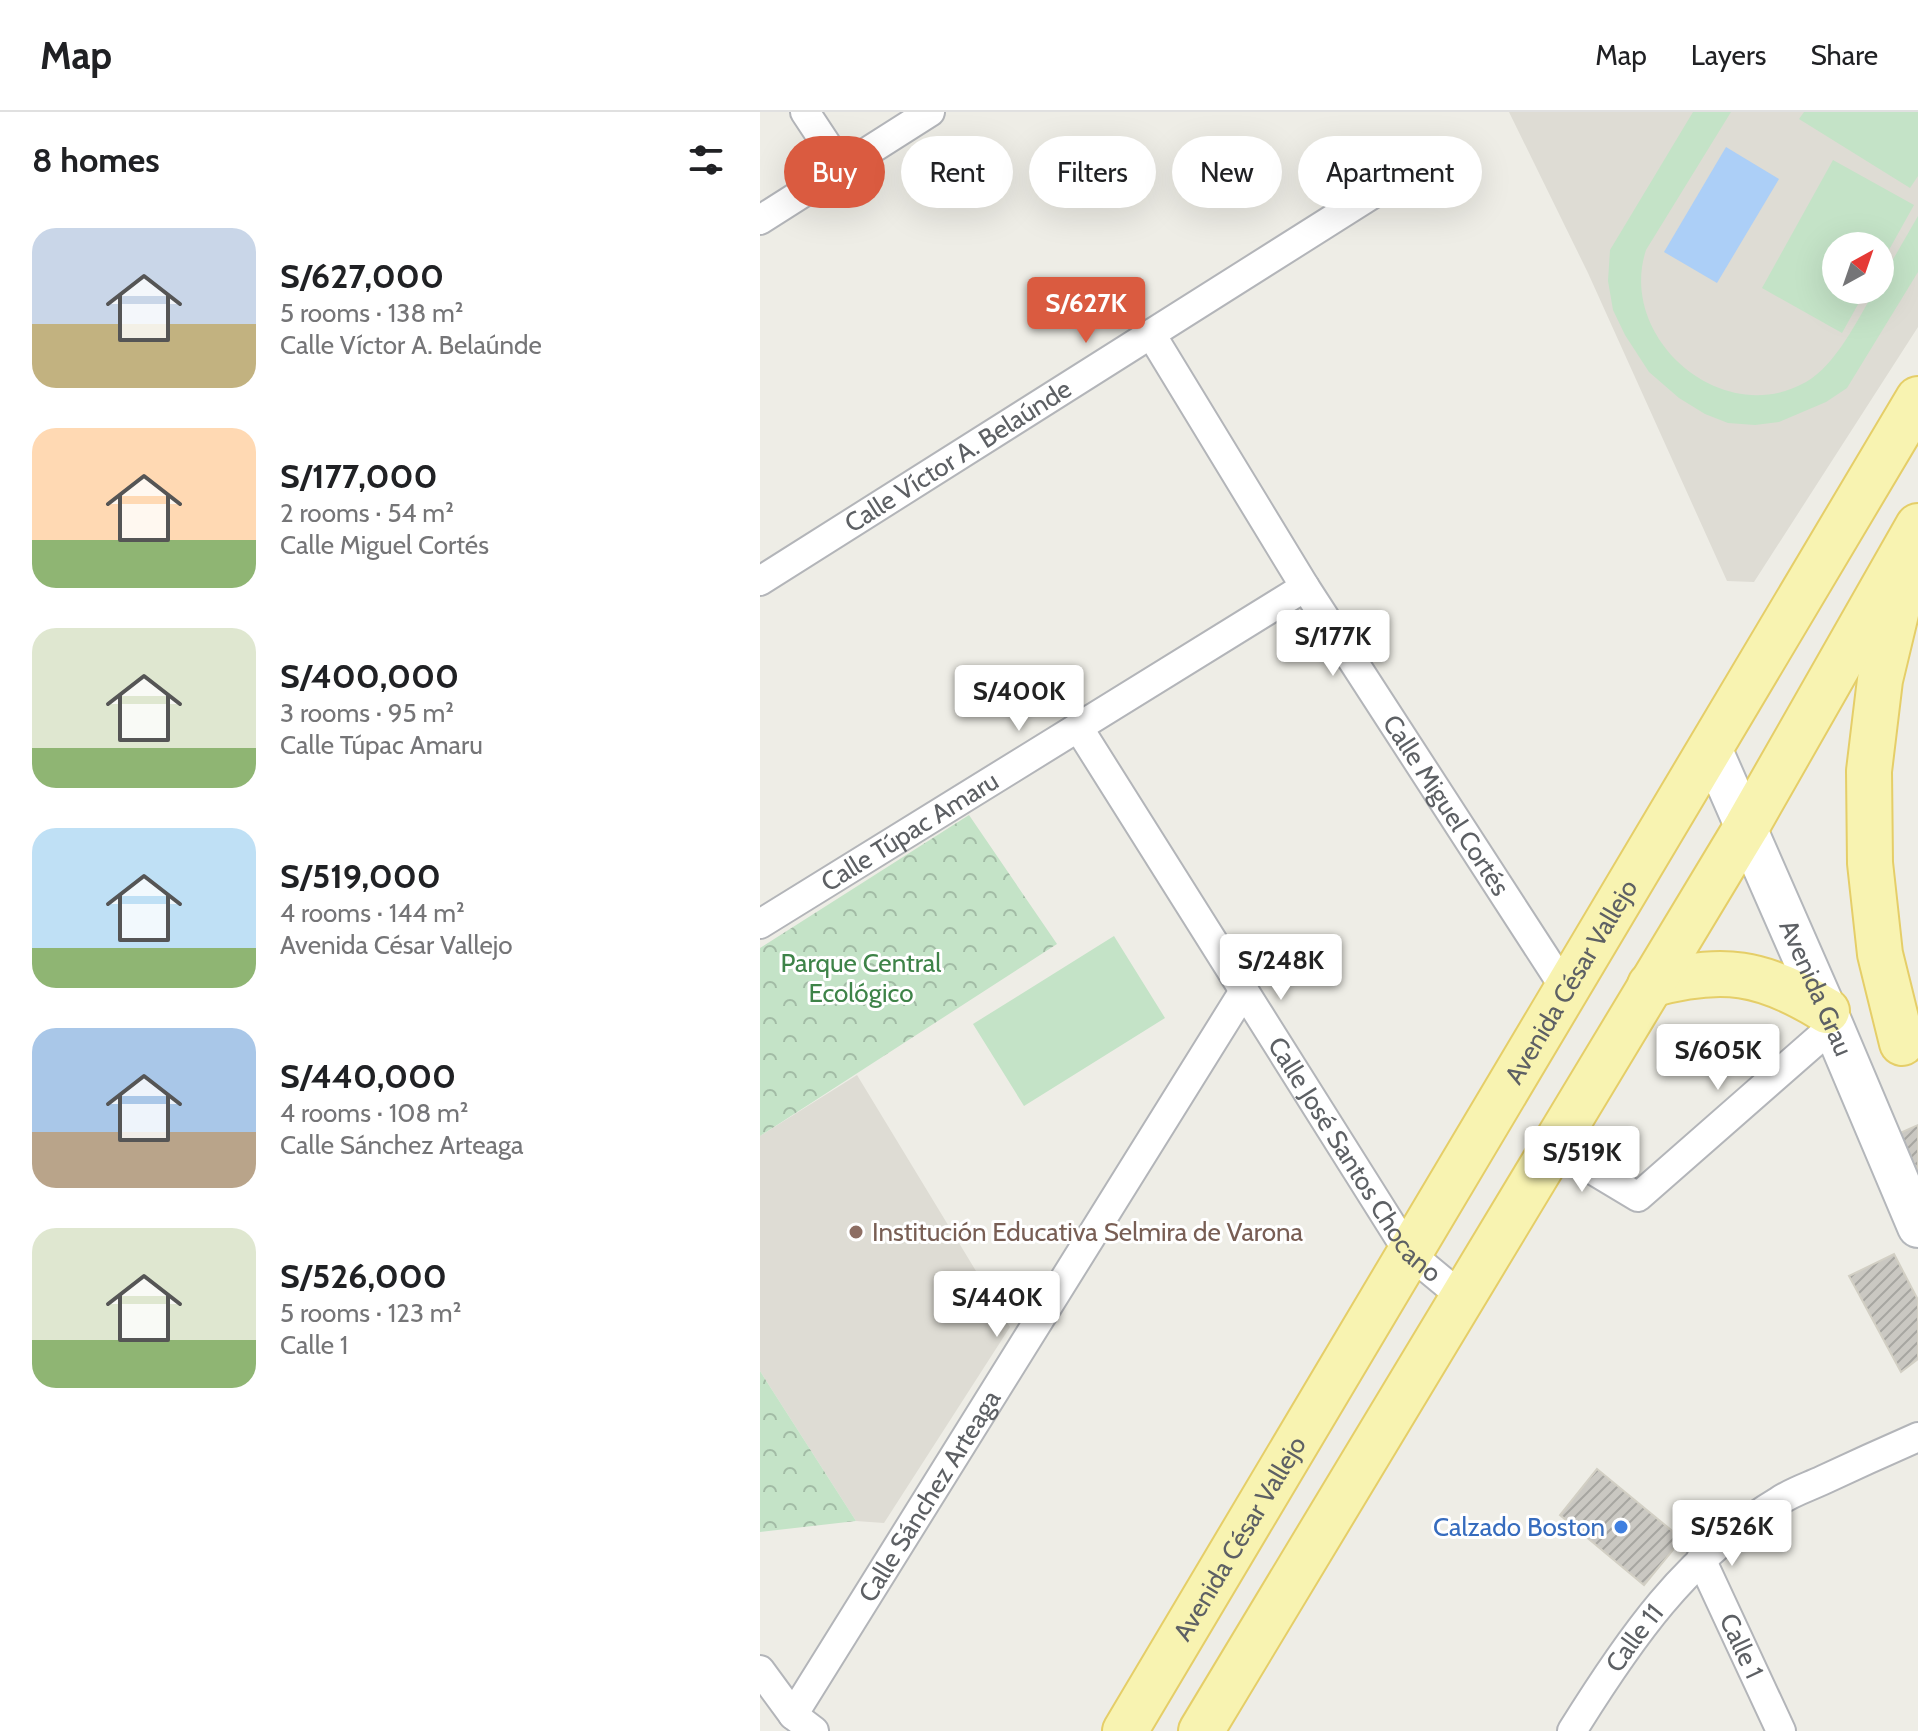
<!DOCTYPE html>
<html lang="en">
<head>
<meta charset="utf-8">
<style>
	body { margin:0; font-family:Cabin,sans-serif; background:#f6f6f6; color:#202124; height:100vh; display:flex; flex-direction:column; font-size:30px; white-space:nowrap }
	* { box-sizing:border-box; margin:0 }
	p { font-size:26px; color:#757577 }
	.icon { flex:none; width:44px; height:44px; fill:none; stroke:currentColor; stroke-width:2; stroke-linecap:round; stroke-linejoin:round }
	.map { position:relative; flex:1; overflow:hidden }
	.sheet { display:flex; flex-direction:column; background:#fff; width:760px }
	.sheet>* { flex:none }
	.hud { position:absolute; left:24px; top:24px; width:760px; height:72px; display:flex; gap:16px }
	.needle { width:52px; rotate:40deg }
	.controls { position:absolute; left:1062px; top:120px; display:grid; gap:16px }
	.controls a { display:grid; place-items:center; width:72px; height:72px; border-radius:50%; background:#fff; box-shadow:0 8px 32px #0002; font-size:40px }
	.price { position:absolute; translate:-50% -68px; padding:0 18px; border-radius:8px; background:#fff; color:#222; font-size:26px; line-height:52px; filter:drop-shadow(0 2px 4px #0008) }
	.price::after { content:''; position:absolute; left:50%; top:48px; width:24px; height:18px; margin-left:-12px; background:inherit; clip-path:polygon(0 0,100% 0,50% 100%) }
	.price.current { background:#da5b40; color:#fff }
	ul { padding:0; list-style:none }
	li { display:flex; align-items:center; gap:24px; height:200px; padding:0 32px }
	li span { display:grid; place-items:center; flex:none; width:224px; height:160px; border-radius:24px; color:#555 }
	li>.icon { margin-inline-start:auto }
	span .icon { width:96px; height:96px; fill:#fffc; stroke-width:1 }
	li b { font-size:34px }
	h2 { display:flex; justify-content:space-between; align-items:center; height:96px; padding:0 32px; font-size:34px }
	.pill { padding:0 28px; border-radius:36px; background:#fff; box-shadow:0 8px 32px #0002; font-size:28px; line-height:72px }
	.pill.current { background:#da5b40; color:#fff }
	header { display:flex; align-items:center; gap:48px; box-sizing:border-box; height:112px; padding:0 40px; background:#fff; border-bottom:2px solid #e0e0e0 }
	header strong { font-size:38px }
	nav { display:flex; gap:44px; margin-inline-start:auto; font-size:28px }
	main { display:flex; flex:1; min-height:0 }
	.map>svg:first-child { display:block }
</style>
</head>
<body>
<header>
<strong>Map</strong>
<nav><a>Map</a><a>Layers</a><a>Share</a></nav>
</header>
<main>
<section class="sheet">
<h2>8 homes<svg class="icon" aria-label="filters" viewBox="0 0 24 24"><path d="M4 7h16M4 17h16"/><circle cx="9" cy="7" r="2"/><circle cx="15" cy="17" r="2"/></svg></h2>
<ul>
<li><span style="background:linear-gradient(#c9d6e8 60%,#c2b280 0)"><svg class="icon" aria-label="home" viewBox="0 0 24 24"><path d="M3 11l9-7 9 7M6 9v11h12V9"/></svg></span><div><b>S/627,000</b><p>5 rooms · 138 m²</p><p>Calle Víctor A. Belaúnde</p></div></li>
<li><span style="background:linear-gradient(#ffd9b3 70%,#8fb573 0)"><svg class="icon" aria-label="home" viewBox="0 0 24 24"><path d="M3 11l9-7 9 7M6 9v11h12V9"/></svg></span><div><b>S/177,000</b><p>2 rooms · 54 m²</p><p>Calle Miguel Cortés</p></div></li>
<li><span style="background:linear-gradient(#dfe7d0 75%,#8fb573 0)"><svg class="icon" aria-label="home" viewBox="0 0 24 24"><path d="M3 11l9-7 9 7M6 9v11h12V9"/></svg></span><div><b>S/400,000</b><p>3 rooms · 95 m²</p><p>Calle Túpac Amaru</p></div></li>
<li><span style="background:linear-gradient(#bfe0f5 75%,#8fb573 0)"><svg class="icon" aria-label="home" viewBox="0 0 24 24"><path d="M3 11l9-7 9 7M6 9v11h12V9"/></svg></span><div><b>S/519,000</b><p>4 rooms · 144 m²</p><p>Avenida César Vallejo</p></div></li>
<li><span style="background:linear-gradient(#a9c7e8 65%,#b9a48a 0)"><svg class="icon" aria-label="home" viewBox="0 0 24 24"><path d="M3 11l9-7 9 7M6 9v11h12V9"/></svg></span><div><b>S/440,000</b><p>4 rooms · 108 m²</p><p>Calle Sánchez Arteaga</p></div></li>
<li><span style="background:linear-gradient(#dfe7d0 70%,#8fb573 0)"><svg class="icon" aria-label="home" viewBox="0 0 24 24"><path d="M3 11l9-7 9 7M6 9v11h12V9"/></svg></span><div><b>S/526,000</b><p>5 rooms · 123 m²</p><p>Calle 1</p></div></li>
</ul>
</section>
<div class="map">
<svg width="1158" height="1619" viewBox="0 0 1158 1619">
	<defs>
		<pattern id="forest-crowns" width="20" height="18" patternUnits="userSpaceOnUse" patternTransform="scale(2)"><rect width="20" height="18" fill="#c4e3c7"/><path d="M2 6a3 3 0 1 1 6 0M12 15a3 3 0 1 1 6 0" fill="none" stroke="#a2bba5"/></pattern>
		<pattern id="building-hatch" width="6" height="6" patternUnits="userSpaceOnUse" patternTransform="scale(2)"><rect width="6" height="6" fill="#cac8c2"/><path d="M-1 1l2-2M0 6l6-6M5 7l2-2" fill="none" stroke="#a7a6a1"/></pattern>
	</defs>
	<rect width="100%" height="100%" fill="#eeede6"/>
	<!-- education -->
	<path fill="#dedcd4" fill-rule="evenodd" d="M749 0H1158V215L994 470 967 469 828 161ZM1076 134H1120V178H1076Z
		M97 963 250 1215 124 1411 96 1409 0 1259V1024Z"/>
	<!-- green -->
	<path fill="#c4e3c7" d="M933 0H971L886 138C857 226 962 318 1046 270 1076 253 1098 207 1115 178H1120V170L1158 104V160L1087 276 1066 290 1019 310 995 313 968 311 945 302 919 286 889 260 865 223 853 198 848 169 850 138Z
		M1044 0H1158V64L1150 76 1039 7Z
		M1073 48 1154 93 1120 154V134H1076V178H1106L1082 221 1002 176Z
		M354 824 405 906 264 994 213 912Z"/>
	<!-- forest -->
	<path fill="url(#forest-crowns)" d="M209 703 297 832 0 1024V836Z
		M0 1259 96 1409 0 1420Z"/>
	<!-- water -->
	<path fill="#accff7" d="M966 35 1019 67 957 171 904 140Z"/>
	<!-- building -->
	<path fill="url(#building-hatch)" stroke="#d2cfc4" stroke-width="2" d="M1158 1013V1060L1140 1021Z
		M1134 1142 1158 1188V1247L1141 1260 1089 1164Z
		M837 1357 922 1427 884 1473 800 1403Z"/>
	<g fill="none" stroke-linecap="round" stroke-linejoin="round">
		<!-- street casing -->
		<g stroke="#b3b5b9" stroke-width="32">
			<g id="street">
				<path d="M45 0 82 56"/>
				<path d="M0 108 170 0"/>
				<path id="s1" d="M391 222 545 475 806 878"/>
				<path id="s2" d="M0 469 679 40"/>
				<path id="s3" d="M318 615 649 1141 702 1185"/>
				<path id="s4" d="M0 812 545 475"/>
				<path d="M793 1034 878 1085 1073 914"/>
				<path id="s5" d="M941 1447 1021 1619"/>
				<path d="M0 1558 33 1603 54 1619"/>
				<path id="s6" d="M33 1603 484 879"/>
				<path id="s7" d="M812 1619C868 1529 925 1445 1019 1389 1032 1380 1048 1375 1063 1368 1095 1353 1126 1339 1158 1325"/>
			</g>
		</g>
		<!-- secondary casing -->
		<g stroke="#b4b7bb" stroke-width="44">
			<g id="secondary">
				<path id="s8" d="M951 636 1073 914 1158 1115"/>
			</g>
		</g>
		<!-- primary casing -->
		<g stroke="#e5ce68" stroke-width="48">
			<g id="primary">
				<path d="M890 873C962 853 1003 859 1067 899"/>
				<path d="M1142 931 1120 842 1110 751 1109 659 1120 568 1144 468"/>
				<path id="s9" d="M365 1619 1158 287"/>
				<path d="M441 1619 987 714 1158 414"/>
			</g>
		</g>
		<!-- street -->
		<use href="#street" stroke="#fff" stroke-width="28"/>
		<!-- secondary -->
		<use href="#secondary" stroke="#fff" stroke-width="40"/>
		<!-- primary -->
		<use href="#primary" stroke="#f8f3b1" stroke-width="44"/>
	</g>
	<!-- markers -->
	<circle fill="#8d6e63" stroke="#fff" stroke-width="3" cx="96" cy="1120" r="8"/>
	<circle fill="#3f7fe0" stroke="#fff" stroke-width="3" cx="861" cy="1415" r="8"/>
	<g text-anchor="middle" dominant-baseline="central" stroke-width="6" stroke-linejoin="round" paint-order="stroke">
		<!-- street labels -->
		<g font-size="26" fill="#5d6064" stroke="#fff">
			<text stroke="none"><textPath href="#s2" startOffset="234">Calle Víctor A. Belaúnde</textPath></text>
			<text stroke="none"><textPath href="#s1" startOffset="556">Calle Miguel Cortés</textPath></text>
			<text stroke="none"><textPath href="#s4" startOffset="176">Calle Túpac Amaru</textPath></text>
			<text stroke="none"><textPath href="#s9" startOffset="872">Avenida César Vallejo</textPath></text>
			<text stroke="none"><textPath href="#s8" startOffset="262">Avenida Grau</textPath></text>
			<text stroke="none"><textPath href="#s3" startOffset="514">Calle José Santos Chocano</textPath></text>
			<text stroke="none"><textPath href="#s6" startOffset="258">Calle Sánchez Arteaga</textPath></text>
			<text stroke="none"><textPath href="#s9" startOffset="224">Avenida César Vallejo</textPath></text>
			<text stroke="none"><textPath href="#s7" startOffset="112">Calle 11</textPath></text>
			<text stroke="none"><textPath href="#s5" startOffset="96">Calle 1</textPath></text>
		</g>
		<!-- park labels -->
		<g font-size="26" fill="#3e8348" stroke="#fff">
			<text x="101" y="851">Parque Central<tspan x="101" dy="30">Ecológico</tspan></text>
		</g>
		<!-- education labels -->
		<g font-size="26" fill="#785e54" stroke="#fff" text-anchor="start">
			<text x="112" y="1120">Institución Educativa Selmira de Varona</text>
		</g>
		<!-- shop labels -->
		<g font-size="26" fill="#366cbe" stroke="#fff" text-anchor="end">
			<text x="845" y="1415">Calzado Boston</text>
		</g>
	</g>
</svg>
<div class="controls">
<a><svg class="needle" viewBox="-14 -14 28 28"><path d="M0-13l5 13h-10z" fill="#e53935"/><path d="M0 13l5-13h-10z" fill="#757577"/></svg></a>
</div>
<b class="price current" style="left:326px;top:233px">S/627K</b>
<b class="price" style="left:573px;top:566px">S/177K</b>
<b class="price" style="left:259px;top:621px">S/400K</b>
<b class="price" style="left:521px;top:890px">S/248K</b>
<b class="price" style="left:958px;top:980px">S/605K</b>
<b class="price" style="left:822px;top:1082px">S/519K</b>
<b class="price" style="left:237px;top:1227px">S/440K</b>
<b class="price" style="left:972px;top:1456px">S/526K</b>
<div class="hud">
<a class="pill current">Buy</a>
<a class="pill">Rent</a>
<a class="pill">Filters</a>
<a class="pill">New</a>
<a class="pill">Apartment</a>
</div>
</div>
</main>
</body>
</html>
